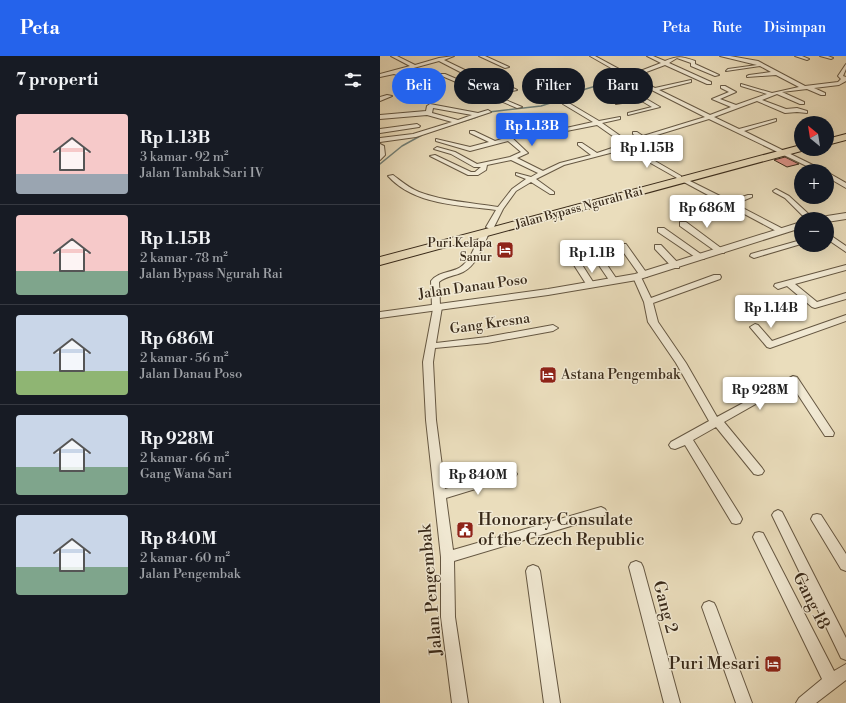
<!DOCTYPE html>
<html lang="id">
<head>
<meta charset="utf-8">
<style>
	body { margin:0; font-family:"Libre Bodoni",serif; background:#20242c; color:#f1f3f6; height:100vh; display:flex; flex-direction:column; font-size:15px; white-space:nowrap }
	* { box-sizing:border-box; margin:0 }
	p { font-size:13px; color:#9ea1a6 }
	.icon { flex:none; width:22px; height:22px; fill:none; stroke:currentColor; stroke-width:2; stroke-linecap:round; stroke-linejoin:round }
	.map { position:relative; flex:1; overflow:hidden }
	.details { display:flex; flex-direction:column; background:#171b24; width:380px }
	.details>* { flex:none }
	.guide { position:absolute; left:12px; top:12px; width:380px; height:36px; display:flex; gap:8px }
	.needle { width:26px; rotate:330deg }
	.fabs { position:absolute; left:414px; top:60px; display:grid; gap:8px }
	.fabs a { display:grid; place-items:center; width:40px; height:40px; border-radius:50%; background:#171b24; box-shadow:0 4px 16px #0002; font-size:20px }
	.price { position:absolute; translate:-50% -34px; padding:0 9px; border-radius:4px; background:#fff; color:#222; font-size:13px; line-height:26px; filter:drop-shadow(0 1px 2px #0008) }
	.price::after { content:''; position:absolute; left:50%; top:24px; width:12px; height:9px; margin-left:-6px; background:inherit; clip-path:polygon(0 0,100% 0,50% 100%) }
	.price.current { background:#2563eb; color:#fff }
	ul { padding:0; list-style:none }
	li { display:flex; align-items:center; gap:12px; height:100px; padding:0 16px }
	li+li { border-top:1px solid #363941 }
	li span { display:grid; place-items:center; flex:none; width:112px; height:80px; border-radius:4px; color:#555 }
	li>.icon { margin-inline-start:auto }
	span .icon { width:48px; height:48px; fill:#fffc; stroke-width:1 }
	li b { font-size:17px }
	h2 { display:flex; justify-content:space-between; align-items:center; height:48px; padding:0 16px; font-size:17px }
	.chip { padding:0 14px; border-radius:18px; background:#171b24; box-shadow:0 4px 16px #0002; font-size:14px; line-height:36px }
	.chip.current { background:#2563eb; color:#fff }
	header { display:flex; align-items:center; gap:24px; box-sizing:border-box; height:56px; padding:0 20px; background:#2563eb; color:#fff }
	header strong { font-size:19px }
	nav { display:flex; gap:22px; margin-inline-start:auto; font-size:14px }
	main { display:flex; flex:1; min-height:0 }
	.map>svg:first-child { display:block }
</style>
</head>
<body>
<header>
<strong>Peta</strong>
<nav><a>Peta</a><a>Rute</a><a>Disimpan</a></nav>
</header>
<main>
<section class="details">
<h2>7 properti<svg class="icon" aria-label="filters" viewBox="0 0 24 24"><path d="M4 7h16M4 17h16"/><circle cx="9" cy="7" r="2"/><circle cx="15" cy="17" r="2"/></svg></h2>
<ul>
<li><span style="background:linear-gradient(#f6c9c9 75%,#9aa5b1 0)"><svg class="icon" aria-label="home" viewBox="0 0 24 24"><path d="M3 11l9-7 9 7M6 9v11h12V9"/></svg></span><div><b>Rp 1.13B</b><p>3 kamar · 92 m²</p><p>Jalan Tambak Sari IV</p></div></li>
<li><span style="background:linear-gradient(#f6c9c9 70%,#7fa58c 0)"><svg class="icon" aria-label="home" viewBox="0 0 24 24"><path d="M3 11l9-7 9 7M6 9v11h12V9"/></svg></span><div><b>Rp 1.15B</b><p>2 kamar · 78 m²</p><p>Jalan Bypass Ngurah Rai</p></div></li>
<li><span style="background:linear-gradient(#c9d6e8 70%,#8fb573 0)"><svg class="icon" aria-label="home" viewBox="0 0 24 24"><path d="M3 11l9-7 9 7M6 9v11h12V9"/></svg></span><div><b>Rp 686M</b><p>2 kamar · 56 m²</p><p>Jalan Danau Poso</p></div></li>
<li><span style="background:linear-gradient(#c9d6e8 65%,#7fa58c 0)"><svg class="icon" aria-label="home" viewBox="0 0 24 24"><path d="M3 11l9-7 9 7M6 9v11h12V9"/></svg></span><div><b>Rp 928M</b><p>2 kamar · 66 m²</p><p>Gang Wana Sari</p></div></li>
<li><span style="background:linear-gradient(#c9d6e8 65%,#7fa58c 0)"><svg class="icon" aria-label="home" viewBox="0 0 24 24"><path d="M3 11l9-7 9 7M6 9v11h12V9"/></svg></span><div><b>Rp 840M</b><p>2 kamar · 60 m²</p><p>Jalan Pengembak</p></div></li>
</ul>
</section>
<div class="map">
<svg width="466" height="647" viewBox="0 0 466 647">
	<rect width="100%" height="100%" fill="#eaddbc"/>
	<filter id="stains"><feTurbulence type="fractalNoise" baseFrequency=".005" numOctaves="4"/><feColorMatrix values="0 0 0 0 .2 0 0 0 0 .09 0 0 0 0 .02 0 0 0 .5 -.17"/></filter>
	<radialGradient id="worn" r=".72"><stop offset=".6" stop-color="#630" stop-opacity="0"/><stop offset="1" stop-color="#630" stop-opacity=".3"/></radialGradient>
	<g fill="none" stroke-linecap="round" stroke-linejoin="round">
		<!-- stream -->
		<path stroke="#728178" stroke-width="1.5" d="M109 56 161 50 183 43 199 35 226 27
			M62 72 97 61
			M0 108 22 90 42 79"/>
	</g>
	<!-- building -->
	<path fill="#dc9389" stroke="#392a1a" d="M405 101 419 108 407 111 394 104Z"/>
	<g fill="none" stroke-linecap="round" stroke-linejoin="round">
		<!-- minor casing -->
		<g stroke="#655742" stroke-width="2">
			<path id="minor" d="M11 0H17L35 9 59 2 74 0 64 4 93 18H106L137 34 132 35 103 21H90L59 5 19 16 38 22 55 18H65L142 51 137 52 62 20H55L43 24 55 28V30L53 31 14 18 0 21V18L30 10Z
				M99 0H105L129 11 125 12Z
				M210 0H215L250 19 281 7 267 0H273L285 5C297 0 301 0 315 5V8L339 19 335 20 311 10V7L297 2 289 7 331 26V28H327L285 9 253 21 275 32 311 24V26L279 34 330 59 351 51 332 43 349 36 341 32V30H345L356 36 340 43 356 49 387 38 361 30V28L392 37 419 31 396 19 367 21V20L369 19 391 16 380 10 346 15 348 13 377 9 340 0H350L378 5 425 30 458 26 461 23 458 20 466 8V13L463 20 466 21V25L459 29 434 32 445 37V39H441L427 33 402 36 424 46V48H420L397 38 382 44 406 53 417 52 427 55V57L417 56 405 57 377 45 334 61 359 73 396 63V65L364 75 445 115H437L329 63 267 82 284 94V96H280L262 84 249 90 301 120V122H297L244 92 234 96 184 109 156 123 174 136V138H170L151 126 136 135 123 153 113 173H110L106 171 116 154C79 149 34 149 8 120L13 119C21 125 29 132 39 136 62 145 93 147 118 151L132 133 146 123 136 119V117L151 121 158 117 131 104 107 109 106 114 98 119H88L50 100 55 99 91 116H95L101 111H94L71 98 54 93 57 91 75 96 97 108 130 101 141 96 128 85 90 95 56 85V83L90 91 109 86 90 77V75H94L115 85 125 82 122 77 123 76 133 73V75L128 78 148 97 137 102 163 115 180 107 211 99 198 89V87H202L217 97 244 88 217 69 161 80V78L180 73 162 60V58H166L186 72 213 66 183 48V46H187L219 65 240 61V63L222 67 249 86 258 82 253 78V76H257L263 80 325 61 248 22 233 27 251 34 280 51 248 59V57L272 51 260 44 236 48V46L256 41 226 28V26L245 20Z
				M415 0H422L429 3 427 4Z
				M440 0H448L453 2 451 3Z
				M7 39 12 40 0 45V41Z
				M50 48 98 57 108 54 111 56 36 81 0 86V82L33 78 72 66 47 59 0 63V59L46 55 47 50ZM53 52 92 59 78 64 52 57Z
				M37 68 40 70 39 71 0 77V73Z
				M0 88 4 90 5 99 0 104Z
				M447 116 466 127V132L447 121Z
				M302 123H306L350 145 368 139H372V141L355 148 405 174 401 176H398L355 153 337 161H331V157L349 150 346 149 322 157H316V153L341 146 302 125Z
				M396 133 409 140 434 163H426L405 142 394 136 393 135Z
				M300 166H306L345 195 344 197H338L300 170Z
				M278 172H284L325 201 324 203H318L278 176Z
				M102 175H108L109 177C103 190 97 209 83 216 75 220 66 220 59 226L60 249 62 251 56 287 107 281 173 269 178 272 173 275 107 287 55 292 53 306 56 364 65 433 131 414 135 415 137 418 135 421 66 442 73 494 221 451 225 453 227 456 225 459 221 461 74 505 75 561 88 647H72L61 561V501L46 364 43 306 53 253 52 251 51 225C58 216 69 217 79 212 92 204 95 188 102 175Z
				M447 177 466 190V196L447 183Z
				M421 184V188L374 202 370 200 371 198Z
				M240 188H246L268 219 267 221H261L239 190Z
				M275 189H281L299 208V212H293L275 193Z
				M186 193H192L215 229 214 231H208L185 195Z
				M215 200H221L238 225 237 227H231L214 202Z
				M466 209V214L415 228 437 246 466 237V243L435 252 432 251 407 230 398 233 394 230 395 228Z
				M254 219H260L271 242 334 219H340L341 221 340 223 273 247 278 266 306 307 337 361 413 320 417 321 454 377 453 380H445L411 328 344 366 382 412 384 415 382 418 378 419 374 418 336 371 313 384 360 459 362 463 360 467 356 468 352 467 305 389 295 393 291 392 289 389 291 386 329 365 296 307 268 266 264 246 253 221Z
				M466 259V265L390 292 387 291 370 271 375 268 378 269 392 285Z
				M398 454 402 456 466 582V604L461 602 392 459 394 456Z
				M437 458 441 459 466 498V515L461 513 431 463 433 459Z
				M379 476 383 477 454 615 466 608V624L436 647H416L419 642 442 623 373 481 375 477Z
				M256 505 261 507 263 511 300 647H284L249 511 251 507Z
				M153 509 158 511 160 515 180 647H164L146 515 148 511Z
				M329 545 334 547 336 551 372 647H356L322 551 324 547Z"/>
		</g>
		<!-- tertiary casing -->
		<g stroke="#655742" stroke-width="2">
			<path id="tertiary" d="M466 157V163L447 166V163H442L447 160Z
				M421 166V172L257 224 168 239 0 262V256L168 233 255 218Z"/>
		</g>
		<!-- trunk casing -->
		<g stroke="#392a1a" stroke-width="2">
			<path id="trunk" d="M466 78V84L447 89V83Z
				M421 89V93H426L425 94 0 209V201Z"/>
		</g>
		<!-- minor -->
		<use href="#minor" fill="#f1e9d3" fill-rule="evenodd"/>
		<!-- tertiary -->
		<use href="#tertiary" fill="#f1e9d3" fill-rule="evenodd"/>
		<!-- trunk -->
		<use href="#trunk" fill="#eaddbc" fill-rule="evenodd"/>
	</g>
	<!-- icons -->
	<defs>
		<g id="hotel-square" transform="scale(0.9)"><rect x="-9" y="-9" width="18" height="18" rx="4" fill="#8f2418" stroke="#f1e9d3"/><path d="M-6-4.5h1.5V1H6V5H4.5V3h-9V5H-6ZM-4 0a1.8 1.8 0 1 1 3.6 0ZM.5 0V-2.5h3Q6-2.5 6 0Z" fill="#fff"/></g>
		<g id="civic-square" transform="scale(0.9)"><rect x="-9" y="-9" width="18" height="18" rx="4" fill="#8f2418" stroke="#f1e9d3"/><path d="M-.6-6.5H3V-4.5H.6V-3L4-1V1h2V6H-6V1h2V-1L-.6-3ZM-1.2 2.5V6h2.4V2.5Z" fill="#fff"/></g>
	</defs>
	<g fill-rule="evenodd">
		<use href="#hotel-square" x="125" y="194"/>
		<use href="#hotel-square" x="168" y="319"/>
		<use href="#civic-square" x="85" y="474"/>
		<use href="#hotel-square" x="393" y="608"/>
	</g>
	<g text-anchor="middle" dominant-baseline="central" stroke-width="3" stroke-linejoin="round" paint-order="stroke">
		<!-- far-street labels -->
		<g font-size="12" fill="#392a1a" stroke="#f1e9d3">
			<text transform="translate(199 152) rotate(-15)">Jalan Bypass Ngurah Rai</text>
		</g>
		<!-- far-poi labels -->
		<g font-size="12" fill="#392a1a" stroke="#f1e9d3" text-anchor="end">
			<text x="112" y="187">Puri Kelapa<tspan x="112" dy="14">Sanur</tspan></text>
		</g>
		<!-- street labels -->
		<g font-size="14" fill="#392a1a" stroke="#f1e9d3">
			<text transform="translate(93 231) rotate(-8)">Jalan Danau Poso</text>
			<text transform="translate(110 268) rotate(-8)">Gang Kresna</text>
		</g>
		<!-- poi labels -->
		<g font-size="14" fill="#392a1a" stroke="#f1e9d3" text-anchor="start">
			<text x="181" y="319">Astana Pengembak</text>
		</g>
		<!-- near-poi labels -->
		<g font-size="17" fill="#392a1a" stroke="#f1e9d3" text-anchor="start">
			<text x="98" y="464">Honorary Consulate<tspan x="98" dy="20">of the Czech Republic</tspan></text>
			<text x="380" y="608" text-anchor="end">Puri Mesari</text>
		</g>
		<!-- near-street labels -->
		<g font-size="17" fill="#392a1a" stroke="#f1e9d3">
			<text transform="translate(51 534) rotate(-95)">Jalan Pengembak</text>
			<text transform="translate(431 545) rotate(63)">Gang 18</text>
			<text transform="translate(285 551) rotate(75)">Gang 2</text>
		</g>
	</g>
	<rect width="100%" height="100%" filter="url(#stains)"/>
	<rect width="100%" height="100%" fill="url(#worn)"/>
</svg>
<div class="fabs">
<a><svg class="needle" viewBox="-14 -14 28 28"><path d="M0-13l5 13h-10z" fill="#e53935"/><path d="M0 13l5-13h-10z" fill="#9ea1a6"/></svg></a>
<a>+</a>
<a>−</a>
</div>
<b class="price current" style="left:152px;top:91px">Rp 1.13B</b>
<b class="price" style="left:267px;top:113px">Rp 1.15B</b>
<b class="price" style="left:327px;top:173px">Rp 686M</b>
<b class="price" style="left:212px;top:218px">Rp 1.1B</b>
<b class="price" style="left:391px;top:273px">Rp 1.14B</b>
<b class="price" style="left:380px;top:355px">Rp 928M</b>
<b class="price" style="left:98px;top:440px">Rp 840M</b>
<div class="guide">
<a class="chip current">Beli</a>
<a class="chip">Sewa</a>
<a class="chip">Filter</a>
<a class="chip">Baru</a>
</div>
</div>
</main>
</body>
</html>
